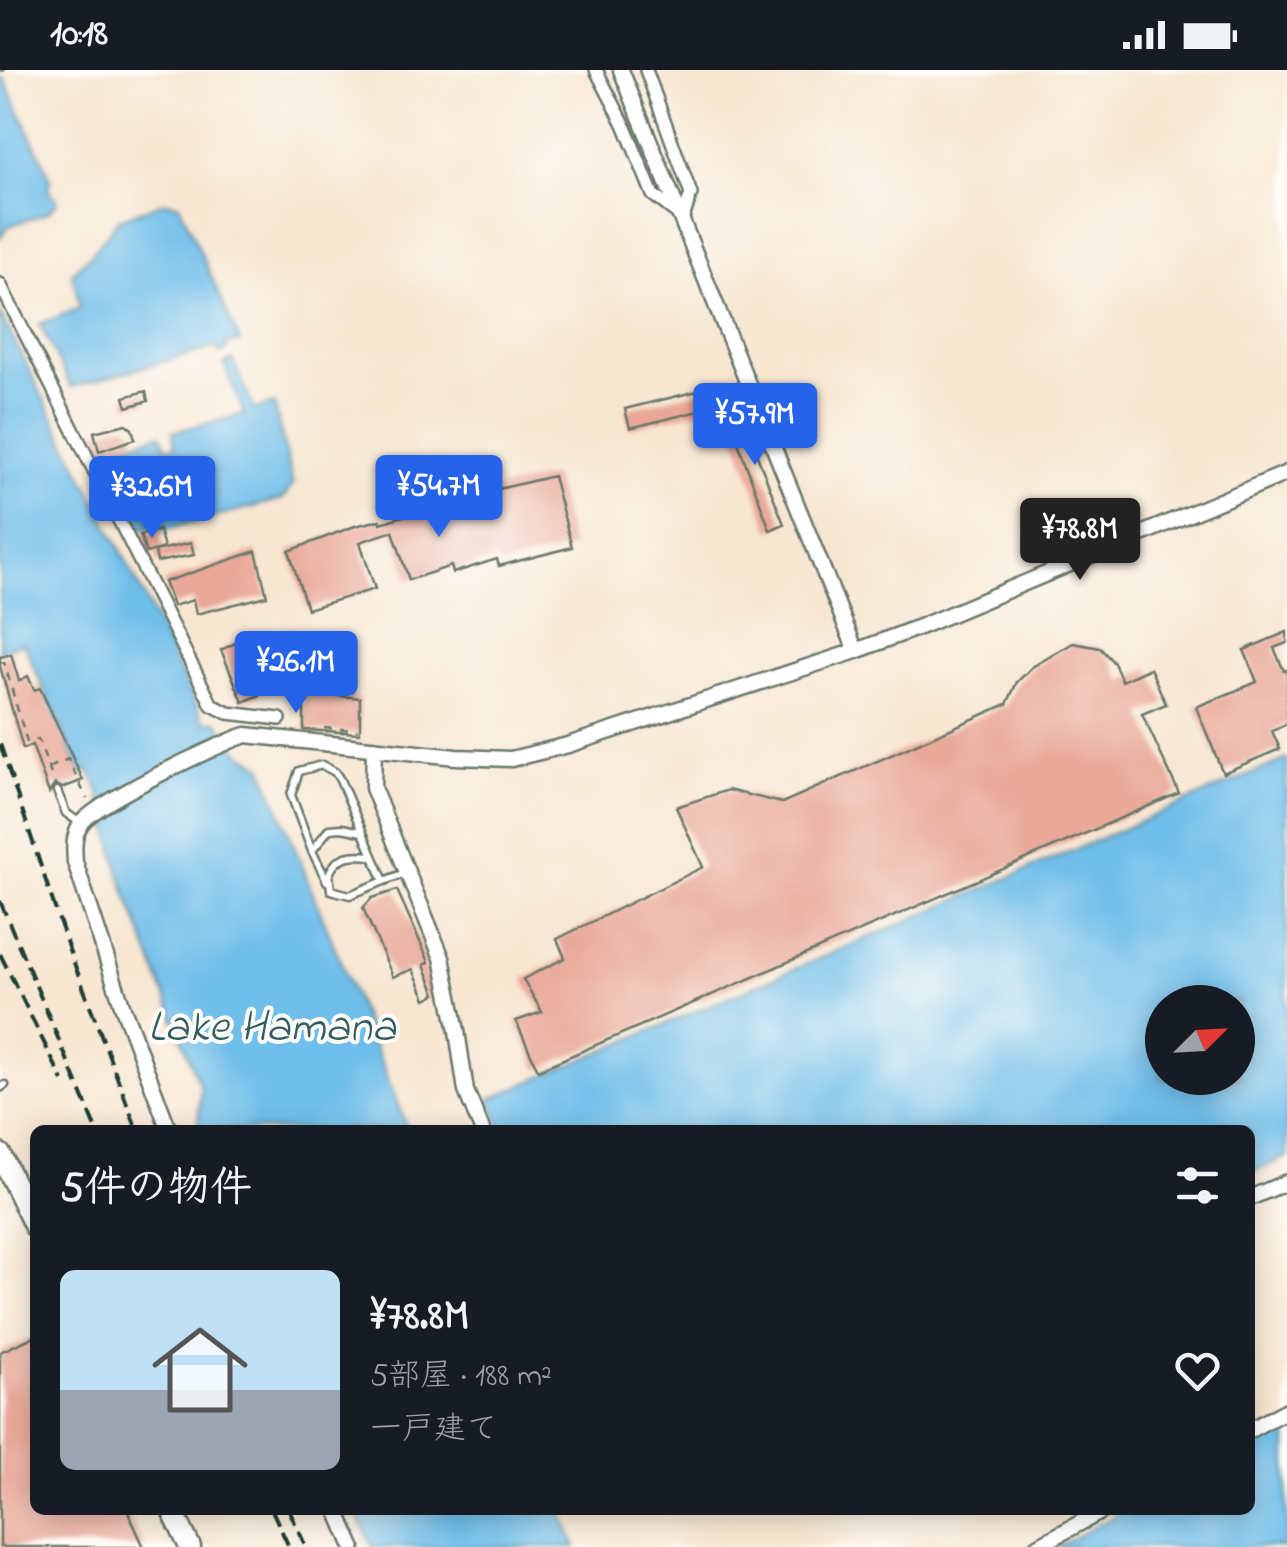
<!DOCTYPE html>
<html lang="ja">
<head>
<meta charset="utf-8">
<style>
	body { margin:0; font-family:"Indie Flower","Klee One",sans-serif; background:#242831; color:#f1f3f6; height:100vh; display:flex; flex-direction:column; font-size:38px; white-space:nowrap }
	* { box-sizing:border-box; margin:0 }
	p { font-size:32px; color:#9ea1a6 }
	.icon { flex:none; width:55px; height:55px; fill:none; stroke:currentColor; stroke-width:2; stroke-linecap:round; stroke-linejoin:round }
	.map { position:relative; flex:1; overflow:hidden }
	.panel { position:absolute; left:30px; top:1055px; width:1225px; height:390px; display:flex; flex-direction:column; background:#171b24; border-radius:15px; box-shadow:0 5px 25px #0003 }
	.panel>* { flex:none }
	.needle { width:65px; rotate:66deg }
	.buttons { position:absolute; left:1145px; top:915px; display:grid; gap:20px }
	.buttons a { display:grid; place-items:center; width:110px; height:110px; border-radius:50%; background:#171b24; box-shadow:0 5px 25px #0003; font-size:50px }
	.price { position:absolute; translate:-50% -85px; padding:0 22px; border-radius:10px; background:#2563eb; color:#fff; font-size:32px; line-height:65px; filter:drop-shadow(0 2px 5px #0008) }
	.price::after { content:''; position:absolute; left:50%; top:60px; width:30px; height:22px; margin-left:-15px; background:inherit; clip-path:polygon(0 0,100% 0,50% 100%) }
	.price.selected { background:#222; color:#fff }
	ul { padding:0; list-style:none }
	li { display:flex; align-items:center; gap:30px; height:250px; padding:0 30px }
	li+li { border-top:2px solid #363941 }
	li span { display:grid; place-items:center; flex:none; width:280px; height:200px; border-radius:15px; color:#555 }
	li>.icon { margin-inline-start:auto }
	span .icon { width:120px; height:120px; fill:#fffc; stroke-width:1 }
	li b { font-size:42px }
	h2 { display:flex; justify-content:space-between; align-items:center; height:120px; padding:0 30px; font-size:42px }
	.status { display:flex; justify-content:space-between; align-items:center; height:70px; padding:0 50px; background:#171b24; direction:ltr }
	.status svg { height:28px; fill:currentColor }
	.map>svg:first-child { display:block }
</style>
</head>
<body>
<div class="status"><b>10:18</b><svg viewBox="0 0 49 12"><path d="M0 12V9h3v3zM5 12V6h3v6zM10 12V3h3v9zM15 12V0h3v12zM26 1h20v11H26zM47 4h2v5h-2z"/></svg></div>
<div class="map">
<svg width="1287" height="1477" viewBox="0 0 1287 1477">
	<rect width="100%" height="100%" fill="#fdfcf7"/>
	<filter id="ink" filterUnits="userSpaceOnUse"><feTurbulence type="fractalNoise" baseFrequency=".01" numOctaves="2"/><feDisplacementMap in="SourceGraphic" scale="20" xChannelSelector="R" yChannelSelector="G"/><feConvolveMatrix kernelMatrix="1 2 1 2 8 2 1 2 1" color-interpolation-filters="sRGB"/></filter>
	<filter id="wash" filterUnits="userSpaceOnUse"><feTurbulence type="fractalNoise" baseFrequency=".0048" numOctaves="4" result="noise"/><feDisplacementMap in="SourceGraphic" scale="40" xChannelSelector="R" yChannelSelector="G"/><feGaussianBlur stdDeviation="2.25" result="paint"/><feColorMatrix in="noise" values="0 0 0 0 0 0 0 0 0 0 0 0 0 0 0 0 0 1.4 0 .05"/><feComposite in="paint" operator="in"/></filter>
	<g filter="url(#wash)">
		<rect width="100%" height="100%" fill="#f7e6d1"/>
		<!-- water -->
		<path fill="#70beea" stroke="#487e8f" stroke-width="2.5" fill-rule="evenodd" d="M0 8H4L51 109 48 117 51 125 56 128V134L47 143 9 156 0 167Z
			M164 132 179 134 240 272 225 274 227 280 220 284 217 277 71 317 40 254 80 238 72 202 90 186 119 149Z
			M0 243 135 508 204 651H217L238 681 262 696 408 1060H197L201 1019 122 811 99 721 89 700 81 703 23 572 0 582Z
			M233 290 254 340 274 334 293 414 283 429 163 460 161 454 142 459 106 397 101 382 161 364 166 378 175 376 173 362 244 344 224 294Z
			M1287 689V1087L1250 1103V1060H502L490 1029ZM1162 932H1238V1008H1162Z
			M1287 1354V1477H1056L1126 1440H1250V1374Z
			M355 1440H561L576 1477H373Z"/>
		<g id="blocks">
			<!-- building -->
			<path fill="#e9a898" d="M726 314 731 333 630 358 625 339Z
				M146 321 148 331 127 337 124 327Z
				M736 332 784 454 770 460 725 337Z
				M126 354 132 359 135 369 99 381 94 362Z
				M553 406 572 477 499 496 497 489 453 503 451 496 409 510 393 461 360 472 375 519 307 539 289 481 355 456 380 450 381 453 465 427Z
				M159 460 164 478 146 483 140 465Z
				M191 473 194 485 157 492 155 481Z
				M256 481 267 526 196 544 193 530 173 536 164 512Z
				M1287 562V573L1274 578 1284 601 1287 600V654L1272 661 1280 679 1223 703 1196 637 1257 612 1244 580Z
				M237 572 260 625 243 632 221 580Z
				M1073 573 1100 578 1114 593 1122 611 1150 598 1166 634 1142 644 1179 723 538 1000 516 951 542 942 523 909 565 888 557 869 703 797 676 737 728 720 782 733 1007 634 1017 612 1032 597Z
				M11 584 19 611 28 606 34 620 40 618 83 710 63 718 55 714 49 723 32 675 23 679 0 596V587Z
				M308 597H315L317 624 360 628V663L304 660V607L307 606Z
				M397 820 429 892 424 895 436 924 426 929 413 899 393 907 363 838 372 828Z
				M35 1266V1440H127L144 1477H0V1282Z"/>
		</g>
	</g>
	<g filter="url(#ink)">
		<use href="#blocks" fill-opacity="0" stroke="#6b786b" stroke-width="2.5"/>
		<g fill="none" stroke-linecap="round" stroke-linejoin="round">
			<!-- service casing -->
			<g stroke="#6b786b" stroke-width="11">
				<path id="service" d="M57 721 66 743 80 753
					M362 762 342 758 329 759 312 781 291 725 299 701 322 695 335 702 340 710 384 811 405 803
					M312 781 327 811
					M371 786C353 784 337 784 329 804L331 820 350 825 384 811
					M0 1018 5 1015"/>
			</g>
			<!-- minor casing -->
			<g stroke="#6b786b" stroke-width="16">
				<path id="minor" d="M596 0 624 54 653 125 683 148 691 124 646 0
					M0 214 212 635 228 643 280 649"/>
			</g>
			<!-- tertiary casing -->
			<g stroke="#6b786b" stroke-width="19">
				<path id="tertiary" d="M621 0 856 581
					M374 678 373 718 442 888 457 961 466 1021 482 1060
					M169 1060 123 938 75 792C74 779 73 765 81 754 94 733 218 674 246 665L456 687 511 689 568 675 856 581 922 556 1287 403
					M1250 1128 1287 1112
					M1250 1360 1287 1340
					M337 1440 353 1477
					M1036 1477 1104 1440"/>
			</g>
			<!-- trunk casing -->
			<g stroke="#6b786b" stroke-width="25">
				<path id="trunk" d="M0 1084 35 1157
					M172 1440 190 1477"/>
			</g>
			<!-- path -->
			<path stroke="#6b786b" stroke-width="2.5" stroke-dasharray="8 8" stroke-linecap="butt" d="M0 1 5 0
				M0 593 4 592 27 672 38 669 53 710
				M324 658 358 660
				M49 698 68 689 87 729"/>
			<!-- service -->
			<use href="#service" stroke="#fff" stroke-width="6"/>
			<!-- minor -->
			<use href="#minor" stroke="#fff" stroke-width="11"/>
			<!-- tertiary -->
			<use href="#tertiary" stroke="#fff" stroke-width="14"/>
			<!-- trunk -->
			<use href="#trunk" stroke="#fff" stroke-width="20"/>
			<!-- rail -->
			<path stroke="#1f3d34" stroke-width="4" stroke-dasharray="15 8" stroke-linecap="butt" d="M0 674 68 877 137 1060
				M0 831 97 1060
				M0 884 63 1011
				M272 1440 289 1477
				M289 1440 306 1477"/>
		</g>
	</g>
	<g text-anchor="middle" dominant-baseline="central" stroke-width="8" stroke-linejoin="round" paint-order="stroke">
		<!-- water labels -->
		<g font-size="45" font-style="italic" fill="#335d62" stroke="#fdfcf7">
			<text x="272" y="959">Lake Hamana</text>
		</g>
	</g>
</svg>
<div class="buttons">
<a><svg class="needle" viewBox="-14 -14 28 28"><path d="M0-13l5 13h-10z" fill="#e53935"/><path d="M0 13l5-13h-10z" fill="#9ea1a6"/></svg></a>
</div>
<b class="price" style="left:755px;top:398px">¥57.9M</b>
<b class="price" style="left:439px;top:470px">¥54.7M</b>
<b class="price" style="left:152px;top:471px">¥32.6M</b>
<b class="price selected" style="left:1080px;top:513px">¥78.8M</b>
<b class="price" style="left:296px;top:646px">¥26.1M</b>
<section class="panel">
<h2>5件の物件<svg class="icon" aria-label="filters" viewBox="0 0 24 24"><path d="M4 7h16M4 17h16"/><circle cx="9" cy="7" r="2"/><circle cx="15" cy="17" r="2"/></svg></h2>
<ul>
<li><span style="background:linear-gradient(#bfe0f5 60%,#9aa5b1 0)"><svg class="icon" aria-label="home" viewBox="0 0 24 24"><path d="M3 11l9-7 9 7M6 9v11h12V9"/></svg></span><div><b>¥78.8M</b><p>5部屋 · 188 m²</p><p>一戸建て</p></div><svg class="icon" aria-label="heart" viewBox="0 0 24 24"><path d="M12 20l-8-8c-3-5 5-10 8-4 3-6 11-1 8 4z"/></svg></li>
</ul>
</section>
</div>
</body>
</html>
